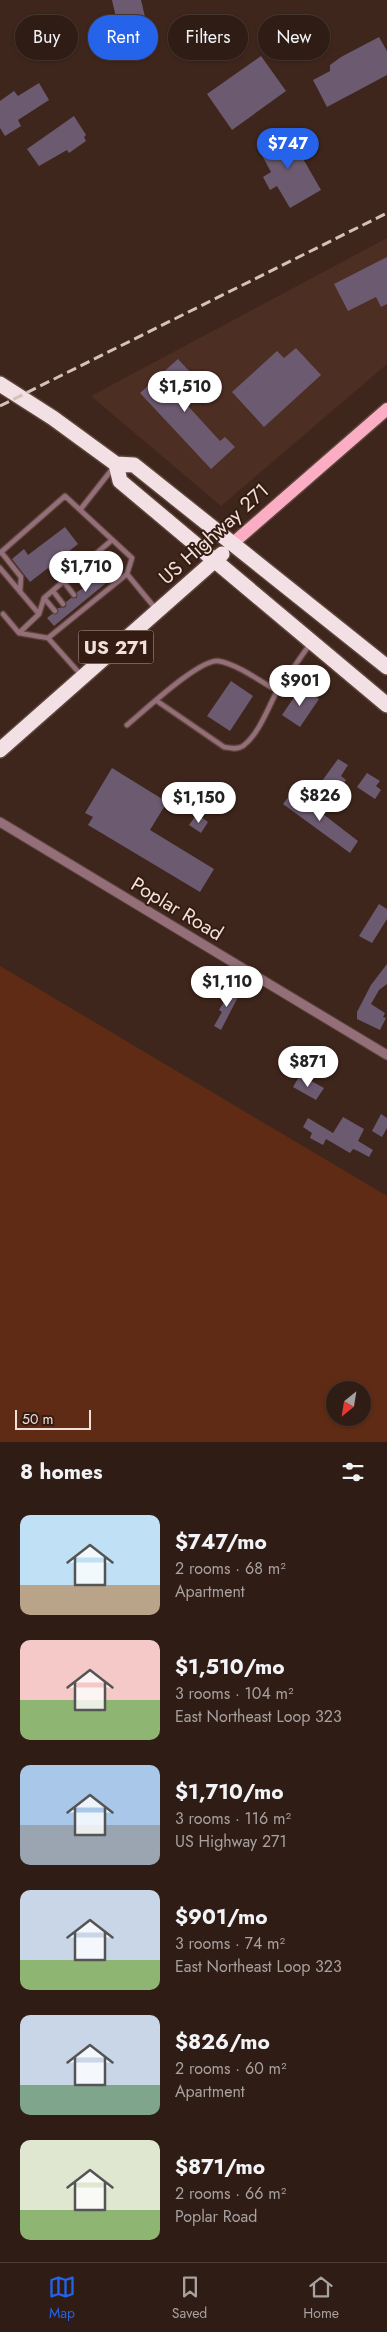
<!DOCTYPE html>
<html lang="en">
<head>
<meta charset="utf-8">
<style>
	body { margin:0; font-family:Jost,sans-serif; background:#3b2922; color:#f1f3f6; height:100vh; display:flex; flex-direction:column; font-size:19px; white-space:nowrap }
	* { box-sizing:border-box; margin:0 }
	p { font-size:16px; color:#a7a1a0 }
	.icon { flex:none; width:28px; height:28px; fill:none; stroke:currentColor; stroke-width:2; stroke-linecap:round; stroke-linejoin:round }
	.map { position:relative; height:1442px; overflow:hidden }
	.details { display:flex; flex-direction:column; background:#2f1c15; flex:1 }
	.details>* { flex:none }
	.guide { position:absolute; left:15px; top:15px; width:358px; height:45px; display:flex; gap:10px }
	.needle { width:32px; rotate:210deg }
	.controls { position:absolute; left:326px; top:1381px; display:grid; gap:10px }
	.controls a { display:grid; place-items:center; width:45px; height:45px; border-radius:50%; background:#2f1c15; box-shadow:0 1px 4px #0004,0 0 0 1px #4a3a34; font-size:25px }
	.scale { position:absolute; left:15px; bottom:12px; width:76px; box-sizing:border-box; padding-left:5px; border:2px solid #f1e0d9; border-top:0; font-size:14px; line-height:18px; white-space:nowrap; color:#f1e0d9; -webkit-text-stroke:4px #341c12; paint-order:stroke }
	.price { position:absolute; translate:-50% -42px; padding:0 11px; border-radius:18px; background:#fff; color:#222; font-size:16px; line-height:32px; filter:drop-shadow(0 1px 2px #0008) }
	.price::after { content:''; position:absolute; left:50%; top:30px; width:15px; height:11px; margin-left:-8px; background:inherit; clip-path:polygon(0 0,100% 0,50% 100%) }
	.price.current { background:#2563eb; color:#fff }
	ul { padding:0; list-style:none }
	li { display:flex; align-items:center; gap:15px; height:125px; padding:0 20px }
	li span { display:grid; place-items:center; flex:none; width:140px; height:100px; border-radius:10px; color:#555 }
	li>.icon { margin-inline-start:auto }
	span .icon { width:60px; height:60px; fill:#fffc; stroke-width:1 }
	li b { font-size:21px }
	h2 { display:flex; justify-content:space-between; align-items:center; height:60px; padding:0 20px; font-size:21px }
	.tag { padding:0 18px; border-radius:22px; background:#2f1c15; box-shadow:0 1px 4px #0004,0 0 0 1px #4a3a34; font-size:18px; line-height:45px }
	.tag.current { background:#2563eb; color:#fff }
	.menu { display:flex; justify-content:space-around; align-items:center; height:70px; border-top:1px solid #4a3a34; background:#2f1c15; font-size:14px; color:#a7a1a0 }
	.menu a { display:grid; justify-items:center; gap:2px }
	.menu .current { color:#2563eb }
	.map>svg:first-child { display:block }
</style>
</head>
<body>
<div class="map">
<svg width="387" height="1442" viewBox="0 0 387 1442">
	<rect width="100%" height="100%" fill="#3f261c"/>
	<!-- built -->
	<path fill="#4d2e22" d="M387 238V364L221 506 91 396Z"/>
	<!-- green -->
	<path fill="#5f2b15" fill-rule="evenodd" d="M0 966 387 1196V1442H0ZM335 1390H362V1418H335Z"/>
	<!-- building -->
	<path fill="#6c5a71" d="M112 0H141L150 38 122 44Z
		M379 37 387 51V75L327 107 313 80 330 71V65L341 57Z
		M261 56 286 91 232 130 207 94Z
		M39 83 49 100 18 120 21 126 5 136 0 128V101L14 91 18 96Z
		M74 116 86 135 84 137 86 141 69 153 67 150 39 166 27 149Z
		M287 131 321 190 290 208 277 186 270 190 263 177 271 172 258 148Z
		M387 257V304L381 307 376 297 348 311 334 284Z
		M296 348 321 375 264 427 232 392 277 351 284 358Z
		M178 359 192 374 188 377 202 394 188 406 220 441 225 437 235 447 211 469 140 393Z
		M65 527 78 544 57 561 60 565 51 572 48 568 30 582 12 559 24 549 28 555Z
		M116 561 123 569 54 626 47 618 52 614H57L58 608 66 607V602L71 598H77V592L82 589H88V583L92 580H97L98 575 104 570 109 571 110 565Z
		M231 681 253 696 230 731 207 716Z
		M301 687 319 699 300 727 282 715Z
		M338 759 348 765 341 776 346 780 338 791 322 781Z
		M112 768 167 802 150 830 214 869 200 892 88 825 93 817 85 813Z
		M367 773 380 781 376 786 381 790 375 799 357 787Z
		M293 791 358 841 350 853 283 804Z
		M197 814 208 822 201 833 189 825Z
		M379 904 387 909V919L372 943 359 936Z
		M387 964V984L379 990 371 1004 385 1013 383 1017 386 1018 380 1030 357 1019V1012L371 985Z
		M233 987 241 991 221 1030 214 1026 222 1012 219 1010Z
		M300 1075 324 1088 316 1100 293 1087Z
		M381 1114 387 1118V1128L382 1137 372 1131Z
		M343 1117 364 1129 358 1141 373 1150 369 1157 358 1151 353 1149 350 1153 326 1139 323 1145 310 1138 312 1133 303 1127 308 1118 333 1133Z"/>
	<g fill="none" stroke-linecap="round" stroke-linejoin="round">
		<!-- lane casing -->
		<g stroke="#5b443a" stroke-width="7">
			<path id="lane" d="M80 510 113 468
				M1 552 21 577 20 592
				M0 553 65 496 132 558 127 574
				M95 555 107 568
				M84 565 95 577
				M0 568 39 614
				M75 574 85 586
				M64 582 74 595
				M53 591 63 604
				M44 598 55 611
				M3 614 19 633 48 638
				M19 633 39 614 44 598 112 540
				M82 676 48 638 127 574 155 608
				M157 701 224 747C230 748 237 750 243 746 259 734 268 708 277 691
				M127 725C144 711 199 659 218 661 235 663 262 682 277 691L310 644"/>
		</g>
		<!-- street casing -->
		<g stroke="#5b443a" stroke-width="11">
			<path id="street" d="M0 822 387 1055"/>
		</g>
		<!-- primary casing -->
		<g stroke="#5b443a" stroke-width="15">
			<path id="primary" d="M232 544 387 409"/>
		</g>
		<!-- highway casing -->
		<g stroke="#5b443a" stroke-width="18">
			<path id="highway" d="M0 384 53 418 116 464 134 465 387 667
				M116 464 120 481 387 705
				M0 750 222 554"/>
		</g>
		<!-- lane -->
		<use href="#lane" stroke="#946e78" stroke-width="4.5"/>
		<!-- street -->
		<use href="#street" stroke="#946e78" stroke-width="9"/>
		<!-- primary -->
		<use href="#primary" stroke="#fbadc3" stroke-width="12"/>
		<!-- highway -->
		<use href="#highway" stroke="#f3e0e4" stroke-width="15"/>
		<!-- rail -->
		<path stroke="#d4c1ba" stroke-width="3" stroke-dasharray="10 5" stroke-linecap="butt" d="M0 406 387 213"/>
	</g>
	<g text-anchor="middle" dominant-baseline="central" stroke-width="4" stroke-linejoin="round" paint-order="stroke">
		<!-- shield labels -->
		<rect fill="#341c12" stroke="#b8a59d" stroke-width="1" x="78.5" y="630.5" width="75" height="33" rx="4"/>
		<g font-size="19" font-weight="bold" fill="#f1e0d9">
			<text x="116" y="647">US 271</text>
		</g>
		<!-- street labels -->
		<g font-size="20" fill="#f1e0d9" stroke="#341c12">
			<text transform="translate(214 534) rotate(-42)">US Highway 271</text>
			<text transform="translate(177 909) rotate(31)">Poplar Road</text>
		</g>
	</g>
</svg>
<div class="controls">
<a><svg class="needle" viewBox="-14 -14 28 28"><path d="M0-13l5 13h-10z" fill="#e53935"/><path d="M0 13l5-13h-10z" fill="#a7a1a0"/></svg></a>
</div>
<div class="scale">50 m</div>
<b class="price current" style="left:288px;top:170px">$747</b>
<b class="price" style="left:185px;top:413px">$1,510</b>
<b class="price" style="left:86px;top:593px">$1,710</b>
<b class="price" style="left:300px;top:707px">$901</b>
<b class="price" style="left:320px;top:822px">$826</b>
<b class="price" style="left:199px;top:824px">$1,150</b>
<b class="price" style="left:227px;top:1008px">$1,110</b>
<b class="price" style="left:308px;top:1088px">$871</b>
<div class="guide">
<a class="tag">Buy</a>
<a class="tag current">Rent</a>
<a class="tag">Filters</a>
<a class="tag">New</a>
</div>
</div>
<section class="details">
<h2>8 homes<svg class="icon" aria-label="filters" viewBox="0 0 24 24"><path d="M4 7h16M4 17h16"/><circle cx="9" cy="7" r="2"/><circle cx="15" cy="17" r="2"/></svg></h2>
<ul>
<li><span style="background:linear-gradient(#bfe0f5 70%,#b9a48a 0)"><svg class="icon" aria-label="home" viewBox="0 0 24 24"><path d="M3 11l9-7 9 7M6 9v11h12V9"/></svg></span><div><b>$747/mo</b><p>2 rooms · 68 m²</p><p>Apartment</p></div></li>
<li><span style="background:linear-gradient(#f6c9c9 60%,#8fb573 0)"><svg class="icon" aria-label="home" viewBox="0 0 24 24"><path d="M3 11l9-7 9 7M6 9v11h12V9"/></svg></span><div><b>$1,510/mo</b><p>3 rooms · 104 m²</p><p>East Northeast Loop 323</p></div></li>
<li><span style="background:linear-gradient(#a9c7e8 60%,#9aa5b1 0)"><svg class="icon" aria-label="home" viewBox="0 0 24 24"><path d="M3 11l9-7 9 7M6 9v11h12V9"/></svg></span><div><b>$1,710/mo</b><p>3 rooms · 116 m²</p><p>US Highway 271</p></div></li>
<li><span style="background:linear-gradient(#c9d6e8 70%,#8fb573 0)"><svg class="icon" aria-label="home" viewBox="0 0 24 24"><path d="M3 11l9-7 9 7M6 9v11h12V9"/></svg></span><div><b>$901/mo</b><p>3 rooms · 74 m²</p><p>East Northeast Loop 323</p></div></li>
<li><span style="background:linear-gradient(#c9d6e8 70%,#7fa58c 0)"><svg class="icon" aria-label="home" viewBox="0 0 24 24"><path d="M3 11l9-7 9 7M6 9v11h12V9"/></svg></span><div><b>$826/mo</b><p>2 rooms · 60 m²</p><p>Apartment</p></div></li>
<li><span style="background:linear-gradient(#dfe7d0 70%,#8fb573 0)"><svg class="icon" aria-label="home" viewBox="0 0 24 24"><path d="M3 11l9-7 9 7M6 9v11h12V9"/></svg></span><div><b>$871/mo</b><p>2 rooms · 66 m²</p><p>Poplar Road</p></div></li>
</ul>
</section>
<nav class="menu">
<a class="current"><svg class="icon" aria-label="map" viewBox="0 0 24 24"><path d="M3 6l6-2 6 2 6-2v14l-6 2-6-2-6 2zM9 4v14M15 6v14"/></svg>Map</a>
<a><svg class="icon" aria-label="saved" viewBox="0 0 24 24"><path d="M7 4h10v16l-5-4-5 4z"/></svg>Saved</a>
<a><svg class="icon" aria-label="home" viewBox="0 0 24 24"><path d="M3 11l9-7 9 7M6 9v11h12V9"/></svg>Home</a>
</nav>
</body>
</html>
